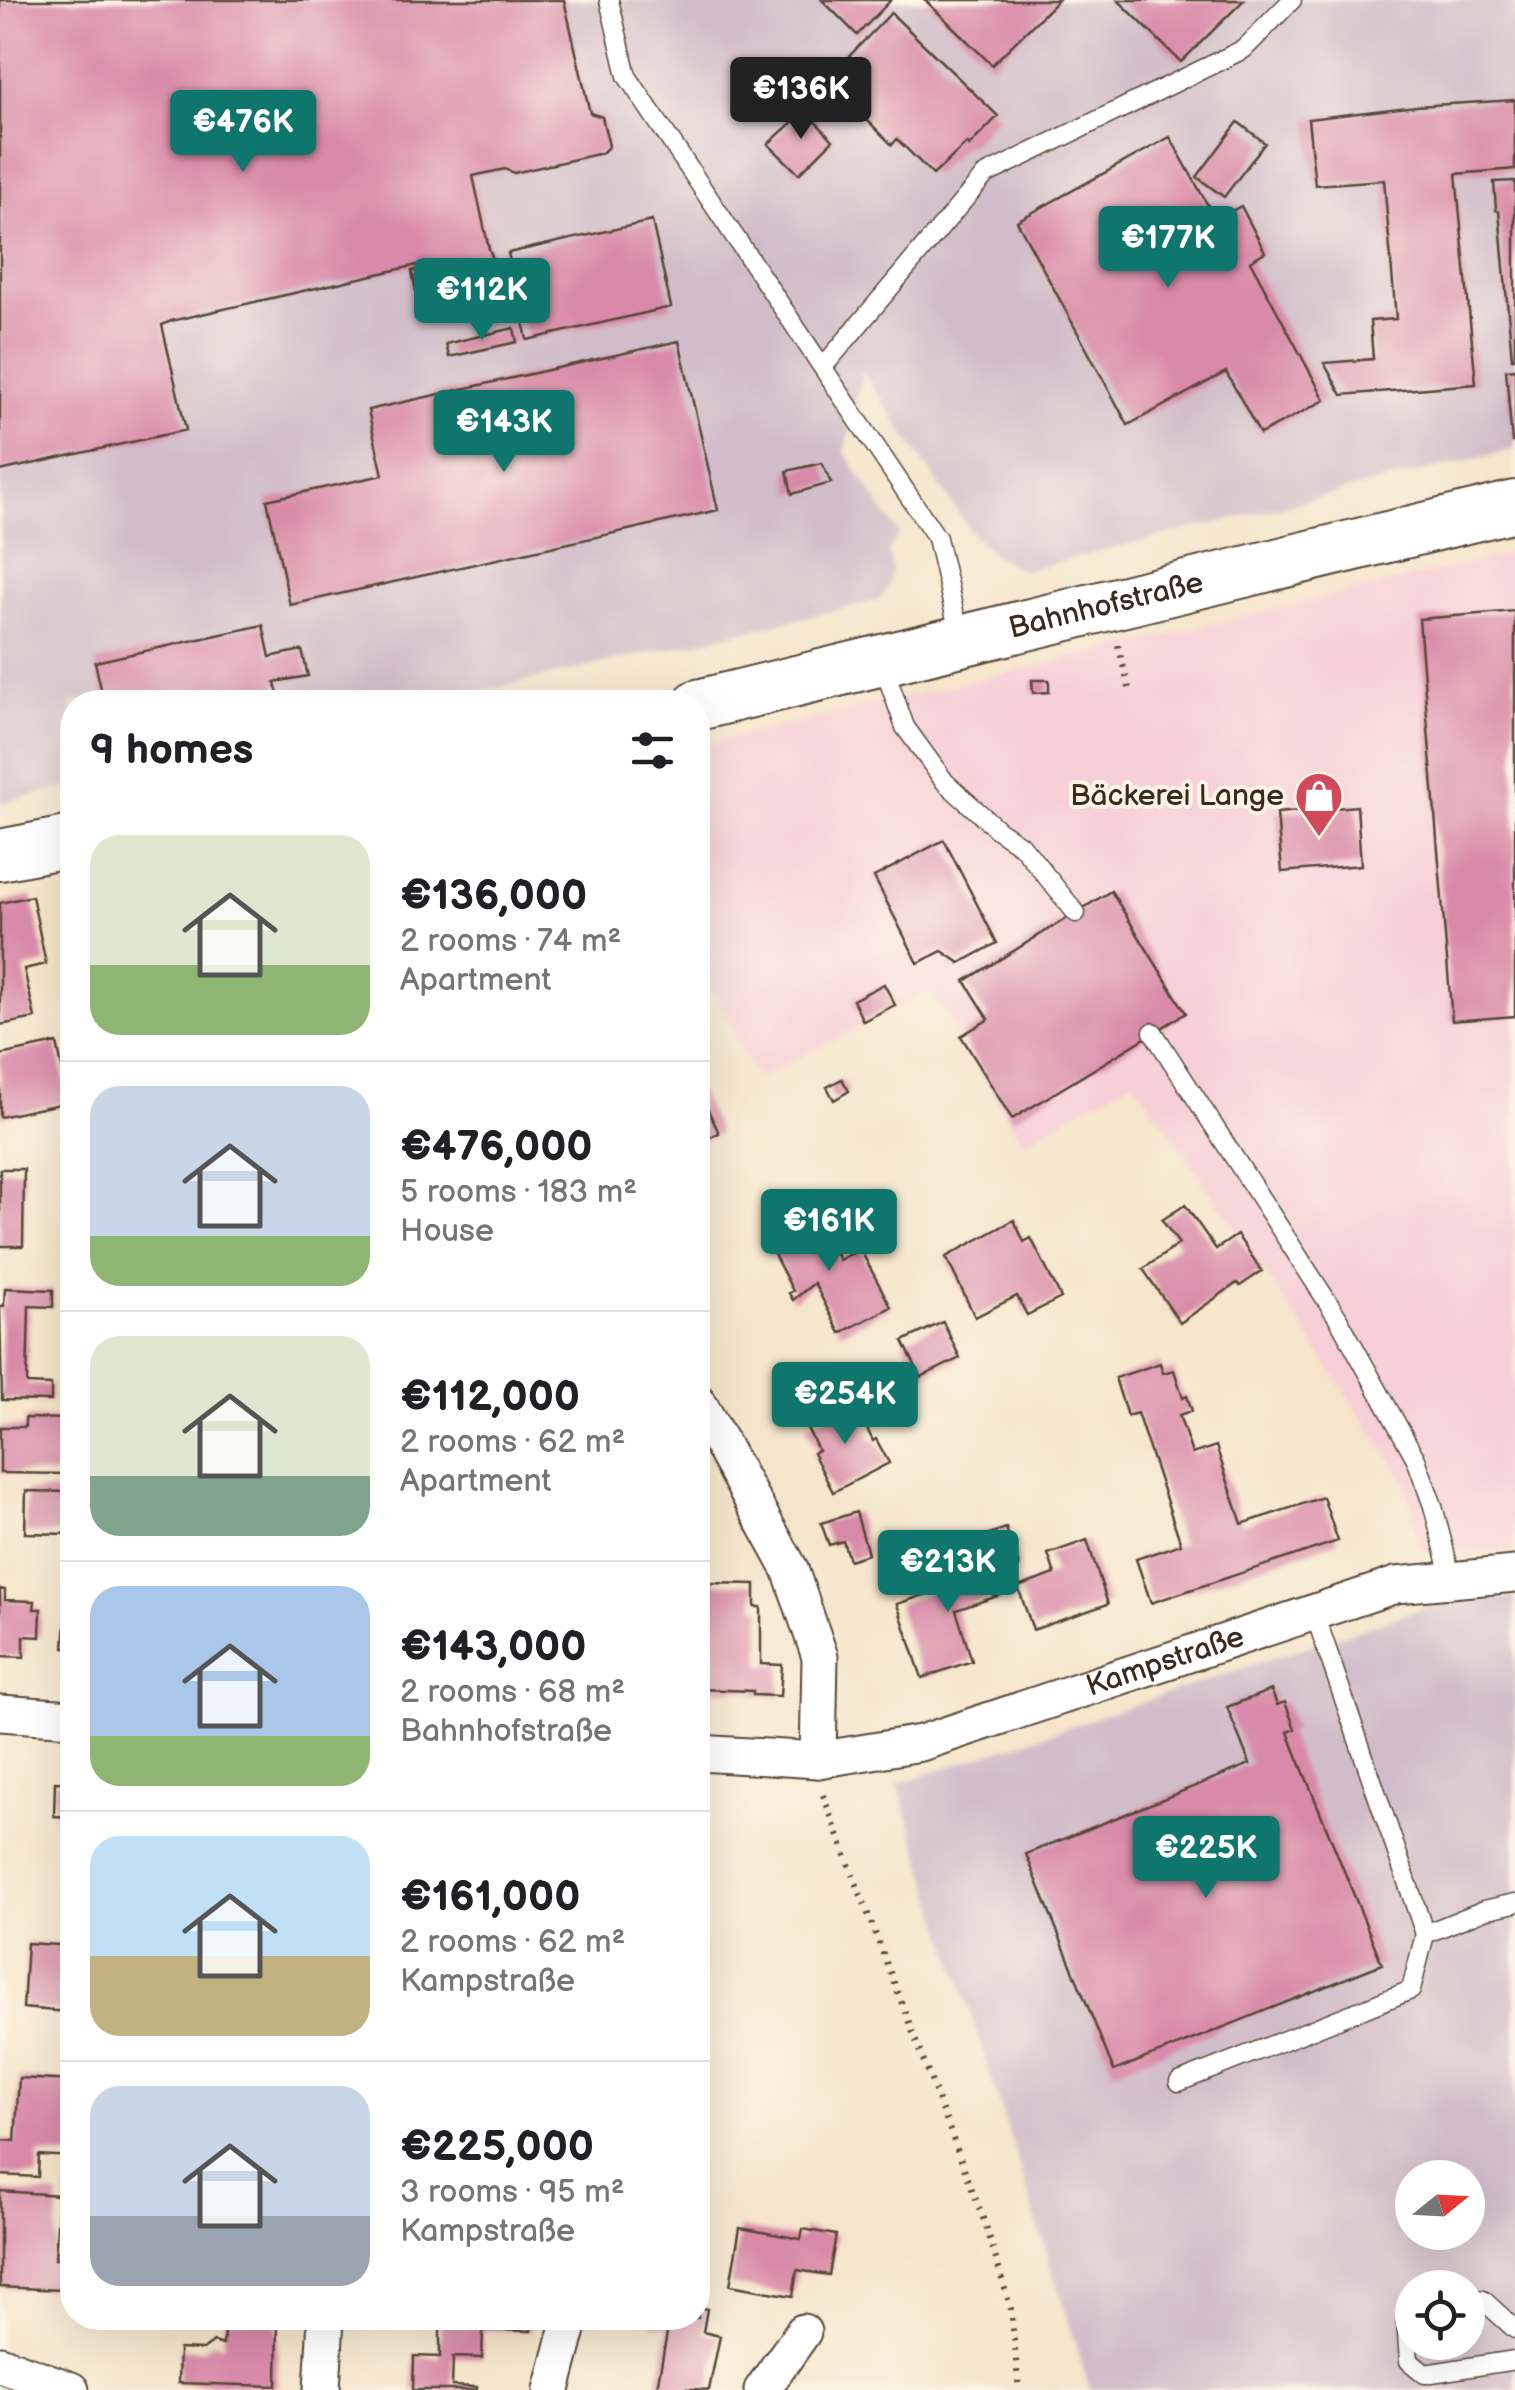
<!DOCTYPE html>
<html lang="en">
<head>
<meta charset="utf-8">
<style>
	body { margin:0; font-family:"Balsamiq Sans",sans-serif; background:#f6f6f6; color:#202124; height:100vh; display:flex; flex-direction:column; font-size:38px; white-space:nowrap }
	* { box-sizing:border-box; margin:0 }
	p { font-size:32px; color:#757577 }
	.icon { flex:none; width:55px; height:55px; fill:none; stroke:currentColor; stroke-width:2; stroke-linecap:round; stroke-linejoin:round }
	.map { position:relative; flex:1; overflow:hidden }
	.side { position:absolute; left:60px; top:690px; width:650px; height:1640px; display:flex; flex-direction:column; background:#fff; border-radius:40px; box-shadow:0 10px 40px #0002 }
	.side>* { flex:none }
	.needle { width:65px; rotate:72deg }
	.tools { position:absolute; left:1395px; top:2160px; display:grid; gap:20px }
	.tools a { display:grid; place-items:center; width:90px; height:90px; border-radius:50%; background:#fff; box-shadow:0 10px 40px #0002; font-size:50px }
	.price { position:absolute; translate:-50% -85px; padding:0 22px; border-radius:10px; background:#0f766e; color:#fff; font-size:32px; line-height:65px; filter:drop-shadow(0 2px 5px #0008) }
	.price::after { content:''; position:absolute; left:50%; top:60px; width:30px; height:22px; margin-left:-15px; background:inherit; clip-path:polygon(0 0,100% 0,50% 100%) }
	.price.active { background:#222; color:#fff }
	ul { padding:0; list-style:none }
	li { display:flex; align-items:center; gap:30px; height:250px; padding:0 30px }
	li+li { border-top:2px solid #e0e0e0 }
	li span { display:grid; place-items:center; flex:none; width:280px; height:200px; border-radius:30px; color:#555 }
	li>.icon { margin-inline-start:auto }
	span .icon { width:120px; height:120px; fill:#fffc; stroke-width:1 }
	li b { font-size:42px }
	h2 { display:flex; justify-content:space-between; align-items:center; height:120px; padding:0 30px; font-size:42px }
	.map>svg:first-child { display:block }
</style>
</head>
<body>
<div class="map">
<svg width="1515" height="2390" viewBox="0 0 1515 2390">
	<rect width="100%" height="100%" fill="#fcf5e5"/>
	<filter id="ink" filterUnits="userSpaceOnUse"><feTurbulence type="fractalNoise" baseFrequency=".01" numOctaves="2"/><feDisplacementMap in="SourceGraphic" scale="20" xChannelSelector="R" yChannelSelector="G"/><feConvolveMatrix kernelMatrix="1 2 1 2 8 2 1 2 1" color-interpolation-filters="sRGB"/></filter>
	<filter id="wash" filterUnits="userSpaceOnUse"><feTurbulence type="fractalNoise" baseFrequency=".0048" numOctaves="4" result="noise"/><feDisplacementMap in="SourceGraphic" scale="40" xChannelSelector="R" yChannelSelector="G"/><feGaussianBlur stdDeviation="2.25" result="paint"/><feColorMatrix in="noise" values="0 0 0 0 0 0 0 0 0 0 0 0 0 0 0 0 0 1.4 0 .05"/><feComposite in="paint" operator="in"/></filter>
	<g filter="url(#wash)">
		<rect width="100%" height="100%" fill="#f5e5cb"/>
		<!-- built -->
		<path fill="#f6cfd7" d="M1515 553V1549L1422 1553 1405 1480 1134 1079 1023 1142 931 991 757 1079 698 962V746Z"/>
		<!-- industrial -->
		<path fill="#d1bdc9" fill-rule="evenodd" d="M0 0H1515V449L1022 571 993 554 975 538 862 371 845 453 899 534 888 551 892 569 889 585 880 600 435 702H72V786L0 803Z
			M1515 1597V2390H1090L898 1784 1438 1603ZM1412 2178H1468V2232H1412ZM1412 2288H1468V2342H1412Z"/>
		<g id="blocks">
			<!-- building -->
			<path fill="#d98aa8" d="M0 0H564L590 113 602 117 609 146 602 153 514 173 505 169 473 176 489 249 501 277 433 293 426 263 171 321 162 325 186 430 0 471Z
				M822 0H891L857 35Z
				M925 0H1058L992 65Z
				M1118 0H1244L1181 62Z
				M891 13 998 116 969 146 967 143 933 175 897 139 892 145 833 86 839 81 832 74Z
				M1515 100V169L1456 174 1476 384 1342 395 1324 363 1373 359 1370 321 1396 319 1384 180 1315 185 1308 119 1416 106Z
				M805 111 833 140 799 174 768 144Z
				M1238 122 1265 143 1224 197 1197 177Z
				M1170 137 1216 220 1241 206 1265 252 1250 261 1325 400 1260 434 1226 372 1128 425 1017 221Z
				M1515 181V358H1512L1499 211 1496 210 1494 182Z
				M652 221 671 307 527 340 521 310 506 313 500 287 515 283 508 253Z
				M425 268 431 293 417 297 412 271Z
				M514 328 517 342 449 357 446 344Z
				M679 341 718 510 290 605 267 500 383 475 368 410Z
				M1515 369V442H1512L1506 370Z
				M822 463 831 483 792 494 787 471Z
				M1515 611V1016L1452 1021 1419 619Z
				M263 625 270 657 302 650 308 676 275 682 280 702H104L95 662Z
				M1032 680H1049V692L1033 693Z
				M1357 806 1361 865 1282 872 1277 813Z
				M944 840 997 943 960 963 942 951 918 963 874 877Z
				M1111 891 1186 1013 1012 1119 961 1036 989 1019 965 981Z
				M32 896 46 964 24 969 35 1018 0 1025V903Z
				M884 984 895 1005 863 1021 853 1000Z
				M57 1043 69 1102 0 1117V1055Z
				M842 1079 849 1091 834 1100 827 1087Z
				M698 1089 719 1133 698 1143Z
				M0 1169H24L23 1246H0Z
				M1185 1205 1216 1249 1237 1235 1262 1271 1240 1286 1237 1283 1180 1323 1143 1269 1179 1244 1162 1220Z
				M817 1215 839 1260 860 1249 891 1307 840 1333 814 1283 793 1300 789 1293 793 1291 767 1241Z
				M1014 1220 1024 1242 1031 1238 1061 1298 1027 1315 1017 1296 975 1317 946 1257Z
				M5 1288 53 1290V1307L29 1306 27 1384 51 1385V1401L2 1400 0 1306H4Z
				M943 1322 960 1358 921 1377 903 1341Z
				M1160 1363 1163 1373 1174 1370 1183 1398 1187 1396 1192 1411 1179 1415 1192 1454 1216 1446 1242 1524 1323 1497 1338 1541 1151 1603 1136 1559 1181 1544 1137 1413 1127 1416 1115 1378Z
				M854 1402 873 1441 876 1439 889 1463 833 1492 813 1453 818 1450 806 1426Z
				M25 1418 71 1419V1474L0 1473V1427H25Z
				M26 1491 70 1492 69 1534 25 1533Z
				M856 1512 868 1554 849 1560 843 1541 829 1545 821 1523Z
				M1006 1528 1019 1567 996 1575 983 1536Z
				M1087 1540 1108 1604 1033 1630 1018 1587 1055 1574 1048 1554Z
				M985 1548 1001 1595 956 1610 972 1661 922 1678 897 1604 957 1584 950 1560Z
				M710 1583 755 1584V1607H761V1664L782 1665 780 1696 753 1695V1691L698 1689V1617H709Z
				M0 1589 5 1590V1600L35 1601 34 1609H41L40 1637 24 1636V1657L0 1656Z
				M66 1621 72 1622V1649L64 1648Z
				M1271 1690 1277 1705 1285 1702 1295 1729 1288 1732 1294 1748 1382 1964 1114 2071 1026 1854 1250 1764 1227 1707Z
				M55 1782 72 1783V1817L54 1816Z
				M27 1943 72 1946V2035H65L66 2012 23 2008Z
				M19 2078 72 2081V2157L39 2155 38 2177 0 2175V2140L15 2141Z
				M69 2179H72V2217H66Z
				M0 2191 59 2195 55 2259 63 2260 61 2290 0 2287Z
				M740 2228 801 2239 803 2229 836 2235 829 2275 797 2270 793 2296 730 2285Z
				M698 2307 707 2309 703 2332 720 2336 709 2390 657 2387 668 2328 651 2324 652 2318H698Z
				M225 2318 278 2320 277 2386 178 2383 179 2349 203 2350 214 2342 223 2345Z
				M440 2318H531V2331L483 2330 482 2358 453 2357 452 2386 477 2387V2390H413L414 2356 440 2357Z"/>
		</g>
	</g>
	<g filter="url(#ink)">
		<use href="#blocks" fill-opacity="0" stroke="#574638" stroke-width="2.5"/>
		<g fill="none" stroke-linecap="round" stroke-linejoin="round">
			<!-- lane casing -->
			<g stroke="#574638" stroke-width="21">
				<path id="lane" d="M609 0 627 76 937 538 960 637
					M824 366 985 175 1244 49 1292 0
					M882 662 905 727 945 782 998 830 1022 846 1076 913
					M1153 1032 1338 1318 1416 1459 1433 1506 1452 1580
					M1425 1934 1484 1910 1515 1903
					M1179 2082 1411 1990 1425 1934 1314 1612
					M1468 2298 1483 2300 1515 2329
					M1412 2316 1406 2321 1409 2361 1425 2374 1515 2360"/>
			</g>
			<!-- street casing -->
			<g stroke="#574638" stroke-width="39">
				<g id="street">
					<path d="M698 1402 790 1569 820 1657 818 1760"/>
					<path d="M0 1713 72 1718"/>
					<path id="s1" d="M698 1753 818 1760 921 1743 1396 1585 1515 1574"/>
					<path d="M0 2364 71 2390"/>
					<path d="M322 2390 326 2318"/>
					<path d="M552 2390 571 2318"/>
					<path d="M762 2390 803 2332"/>
				</g>
			</g>
			<!-- secondary casing -->
			<g stroke="#574638" stroke-width="54">
				<g id="secondary">
					<path id="s2" d="M698 705 1515 506"/>
					<path d="M0 855 72 841"/>
				</g>
			</g>
			<!-- path -->
			<path stroke="#574638" stroke-width="6" stroke-dasharray="2.5 8" stroke-linecap="butt" d="M1118 645 1130 692
				M823 1795 986 2226 1011 2309 1019 2390"/>
			<!-- lane -->
			<use href="#lane" stroke="#fff" stroke-width="18"/>
			<!-- street -->
			<use href="#street" stroke="#fff" stroke-width="35"/>
			<!-- secondary -->
			<use href="#secondary" stroke="#fff" stroke-width="50"/>
		</g>
	</g>
	<!-- icons -->
	<defs>
		<g id="shop-pin" transform="scale(2.5)"><path d="M0 17L-7.5 6A9.5 9.5 0 1 1 7.5 6Z" fill="#d1495b" stroke="#fcf5e5"/><path d="M-5-2.5h2.3a2.7 3.5 0 0 1 5.4 0H5L5.5 6h-11ZM-1.5-2.5h3a1.5 2.3 0 0 0-3 0Z" fill="#fff"/></g>
	</defs>
	<g fill-rule="evenodd">
		<use href="#shop-pin" x="1319" y="796"/>
	</g>
	<g text-anchor="middle" dominant-baseline="central" stroke-width="8" stroke-linejoin="round" paint-order="stroke">
		<!-- street labels -->
		<g font-size="30" fill="#3b2a1e" stroke="#fcf5e5">
			<text stroke="none"><textPath href="#s2" startOffset="420">Bahnhofstraße</textPath></text>
			<text stroke="none"><textPath href="#s1" startOffset="482">Kampstraße</textPath></text>
		</g>
		<!-- poi labels -->
		<g font-size="30" fill="#3b2a1e" stroke="#fcf5e5" text-anchor="end">
			<text x="1284" y="796">Bäckerei Lange</text>
		</g>
	</g>
</svg>
<div class="tools">
<a><svg class="needle" viewBox="-14 -14 28 28"><path d="M0-13l5 13h-10z" fill="#e53935"/><path d="M0 13l5-13h-10z" fill="#757577"/></svg></a>
<a><svg class="icon" aria-label="locate" viewBox="0 0 24 24"><circle cx="12" cy="12" r="6"/><path d="M12 2v4M12 18v4M2 12h4M18 12h4"/></svg></a>
</div>
<b class="price active" style="left:801px;top:142px">€136K</b>
<b class="price" style="left:243px;top:175px">€476K</b>
<b class="price" style="left:1168px;top:291px">€177K</b>
<b class="price" style="left:482px;top:343px">€112K</b>
<b class="price" style="left:504px;top:475px">€143K</b>
<b class="price" style="left:829px;top:1274px">€161K</b>
<b class="price" style="left:845px;top:1447px">€254K</b>
<b class="price" style="left:948px;top:1615px">€213K</b>
<b class="price" style="left:1206px;top:1901px">€225K</b>
<section class="side">
<h2>9 homes<svg class="icon" aria-label="filters" viewBox="0 0 24 24"><path d="M4 7h16M4 17h16"/><circle cx="9" cy="7" r="2"/><circle cx="15" cy="17" r="2"/></svg></h2>
<ul>
<li><span style="background:linear-gradient(#dfe7d0 65%,#8fb573 0)"><svg class="icon" aria-label="home" viewBox="0 0 24 24"><path d="M3 11l9-7 9 7M6 9v11h12V9"/></svg></span><div><b>€136,000</b><p>2 rooms · 74 m²</p><p>Apartment</p></div></li>
<li><span style="background:linear-gradient(#c9d6e8 75%,#8fb573 0)"><svg class="icon" aria-label="home" viewBox="0 0 24 24"><path d="M3 11l9-7 9 7M6 9v11h12V9"/></svg></span><div><b>€476,000</b><p>5 rooms · 183 m²</p><p>House</p></div></li>
<li><span style="background:linear-gradient(#dfe7d0 70%,#7fa58c 0)"><svg class="icon" aria-label="home" viewBox="0 0 24 24"><path d="M3 11l9-7 9 7M6 9v11h12V9"/></svg></span><div><b>€112,000</b><p>2 rooms · 62 m²</p><p>Apartment</p></div></li>
<li><span style="background:linear-gradient(#a9c7e8 75%,#8fb573 0)"><svg class="icon" aria-label="home" viewBox="0 0 24 24"><path d="M3 11l9-7 9 7M6 9v11h12V9"/></svg></span><div><b>€143,000</b><p>2 rooms · 68 m²</p><p>Bahnhofstraße</p></div></li>
<li><span style="background:linear-gradient(#bfe0f5 60%,#c2b280 0)"><svg class="icon" aria-label="home" viewBox="0 0 24 24"><path d="M3 11l9-7 9 7M6 9v11h12V9"/></svg></span><div><b>€161,000</b><p>2 rooms · 62 m²</p><p>Kampstraße</p></div></li>
<li><span style="background:linear-gradient(#c9d6e8 65%,#9aa5b1 0)"><svg class="icon" aria-label="home" viewBox="0 0 24 24"><path d="M3 11l9-7 9 7M6 9v11h12V9"/></svg></span><div><b>€225,000</b><p>3 rooms · 95 m²</p><p>Kampstraße</p></div></li>
</ul>
</section>
</div>
</body>
</html>
